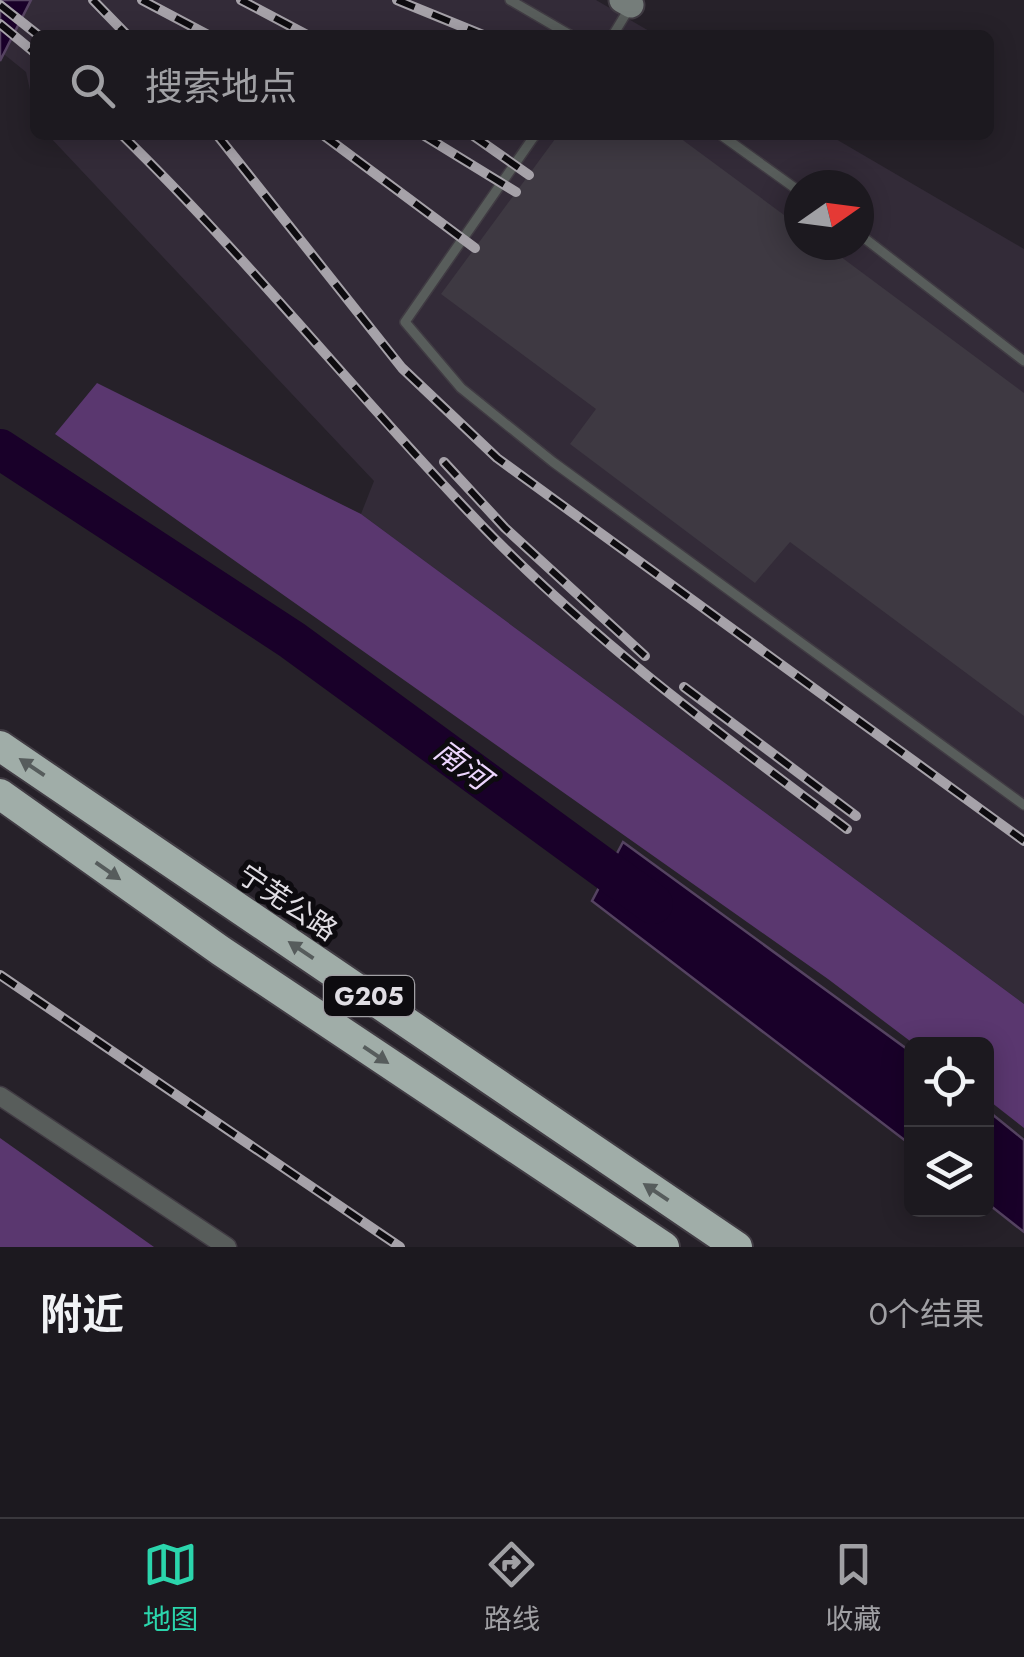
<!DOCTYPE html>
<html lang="zh">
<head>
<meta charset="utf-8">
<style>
  body { margin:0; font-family:Jost,"Noto Sans SC",sans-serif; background:#29262c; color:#f1f3f6 }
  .controls { position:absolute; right:30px; bottom:30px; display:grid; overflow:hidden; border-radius:15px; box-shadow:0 5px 25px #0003 }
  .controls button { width:90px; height:90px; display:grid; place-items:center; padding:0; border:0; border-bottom:2px solid #3a383d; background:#1c191f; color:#f1f3f6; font:50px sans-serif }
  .compass { position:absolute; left:784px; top:170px; width:90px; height:90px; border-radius:50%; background:#1c191f; box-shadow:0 5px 25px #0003; rotate:76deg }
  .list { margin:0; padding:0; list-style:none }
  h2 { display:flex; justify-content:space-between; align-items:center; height:130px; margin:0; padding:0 40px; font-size:42px }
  h2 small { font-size:32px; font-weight:400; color:#a0a0a4 }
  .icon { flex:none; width:55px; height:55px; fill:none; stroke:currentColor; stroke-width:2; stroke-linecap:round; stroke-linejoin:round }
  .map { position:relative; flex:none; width:1024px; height:1247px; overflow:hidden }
  .search { position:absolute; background:#1c191f; box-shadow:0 5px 25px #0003; left:30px; right:30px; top:30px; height:110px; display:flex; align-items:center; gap:25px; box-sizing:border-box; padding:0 35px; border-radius:15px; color:#a0a0a4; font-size:38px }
  .sheet { height:270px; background:#1c191f }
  nav { display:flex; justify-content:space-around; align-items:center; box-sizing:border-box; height:140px; border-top:2px solid #3a383d; background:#1c191f; font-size:28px; color:#a0a0a4 }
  nav a { display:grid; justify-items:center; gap:5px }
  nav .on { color:#2bd5ac }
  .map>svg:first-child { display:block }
  .built { fill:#332b38; fill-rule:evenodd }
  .green { fill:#5a376f }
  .water { fill:#190029; stroke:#554361; stroke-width:2.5 }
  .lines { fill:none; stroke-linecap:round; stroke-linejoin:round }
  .river { stroke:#190029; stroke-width:40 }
  .building { fill:#3e3942 }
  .lane-casing { stroke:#403b43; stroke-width:12 }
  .street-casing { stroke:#403b43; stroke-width:21 }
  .secondary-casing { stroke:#403b43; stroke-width:29 }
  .highway-casing { stroke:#403b43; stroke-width:34 }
  .lane { stroke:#585d5b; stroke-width:9 }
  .street { stroke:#585d5b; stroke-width:18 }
  .secondary { stroke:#757d7a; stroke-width:25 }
  .highway { stroke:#a0ada8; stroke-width:30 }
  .rail-casing { stroke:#a6a2a9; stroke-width:10 }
  .rail { stroke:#0d0b0f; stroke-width:6; stroke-dasharray:19; stroke-linecap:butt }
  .oneway { fill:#565c5c }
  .labels { text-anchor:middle; stroke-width:10; stroke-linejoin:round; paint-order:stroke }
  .shield { fill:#0d0b0f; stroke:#a19fa4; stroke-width:2.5 }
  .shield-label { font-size:25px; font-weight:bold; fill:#e1dee4 }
  .street-label { font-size:28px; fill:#e1dee4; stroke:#0d0b0f }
  .water-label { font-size:30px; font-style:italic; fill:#ecd6fd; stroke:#0d0b0f }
</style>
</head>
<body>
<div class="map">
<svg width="1024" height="1247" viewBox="0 0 1024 1247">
  <rect width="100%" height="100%" fill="#262129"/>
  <g class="built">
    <polygon points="0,0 596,0 656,35 35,35 35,113 26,72 0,51"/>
    <path d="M 48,135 L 829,135 L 1024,249 L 1024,1004 L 361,514 L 374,481 ZM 799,185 L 859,185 L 859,245 L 799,245 Z"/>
  </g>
  <g class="green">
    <polygon points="97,383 361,514 1024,1004 1024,1128 987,1099 986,1044 914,1044 828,979 55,434"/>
    <polygon points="0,1138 154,1247 0,1247"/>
  </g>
  <g class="water">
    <polygon points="0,0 31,0 0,61"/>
    <polygon points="623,842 911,1052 911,1145 592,901"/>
    <polygon points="987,1110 1024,1140 1024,1232 987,1203"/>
  </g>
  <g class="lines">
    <polyline class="river" points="0,449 292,640 653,904"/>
  </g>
  <polygon class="building" points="558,135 676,135 799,226 799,245 825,245 1024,393 1024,716 790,542 755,583 570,444 596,409 441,294"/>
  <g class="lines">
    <g class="lane-casing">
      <g id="lane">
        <polyline points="510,0 570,35"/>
        <polyline points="613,35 630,7"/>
        <polyline points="535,135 405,322 461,388 553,462 1024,805"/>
        <polyline points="721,135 799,191"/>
        <polyline points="859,234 1024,361"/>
      </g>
    </g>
    <g class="street-casing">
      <polyline id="street" points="0,1096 227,1247"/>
    </g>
    <g class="secondary-casing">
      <polyline id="secondary" points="622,0 631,5"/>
    </g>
    <g class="highway-casing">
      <g id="highway">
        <polyline points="0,746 737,1247"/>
        <polyline points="0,794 221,951 664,1247"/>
      </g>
    </g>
    <use href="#lane" class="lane"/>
    <use href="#street" class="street"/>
    <use href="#secondary" class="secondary"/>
    <use href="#highway" class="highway"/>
    <g class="rail-casing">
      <g id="rail">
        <polyline points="93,0 127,35"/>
        <polyline points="142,0 208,35"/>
        <polyline points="241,0 307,35"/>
        <polyline points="397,0 483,35"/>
        <polyline points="0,5 38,35"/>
        <polyline points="0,24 35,53"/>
        <path d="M 122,135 C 250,260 362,402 486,530 C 596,643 722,735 847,829"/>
        <polyline points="217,135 402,368 497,458 1024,841"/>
        <polyline points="323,135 475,248"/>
        <polyline points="423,135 516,192"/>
        <polyline points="472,135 529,175"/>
        <polyline points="444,462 505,528 645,656"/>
        <polyline points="684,687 856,816"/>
        <polyline points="0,975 400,1247"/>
      </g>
    </g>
    <use href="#rail" class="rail"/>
  </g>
  <defs><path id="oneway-solid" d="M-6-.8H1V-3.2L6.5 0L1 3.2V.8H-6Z" transform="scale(2.5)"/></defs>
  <g class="oneway">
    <use href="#oneway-solid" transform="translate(32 767) rotate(-146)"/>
    <use href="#oneway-solid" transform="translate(108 871) rotate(35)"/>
    <use href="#oneway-solid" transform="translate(301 950) rotate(-146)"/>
    <use href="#oneway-solid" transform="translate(376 1055) rotate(34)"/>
    <use href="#oneway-solid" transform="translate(656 1192) rotate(-146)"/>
  </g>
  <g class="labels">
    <rect class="shield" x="324" y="976" width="90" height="40" rx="8"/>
    <g class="shield-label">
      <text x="369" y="1005">G205</text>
    </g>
    <g class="street-label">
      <text transform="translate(288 902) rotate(34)" y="10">宁芜公路</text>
    </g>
    <g class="water-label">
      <text transform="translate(462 765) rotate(37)" y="10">南河</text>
    </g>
  </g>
</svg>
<div class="controls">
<button><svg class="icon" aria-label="locate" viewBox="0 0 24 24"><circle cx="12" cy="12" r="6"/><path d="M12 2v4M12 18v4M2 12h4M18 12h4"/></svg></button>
<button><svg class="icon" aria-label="layers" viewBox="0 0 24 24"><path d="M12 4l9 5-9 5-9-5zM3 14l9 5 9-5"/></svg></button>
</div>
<svg class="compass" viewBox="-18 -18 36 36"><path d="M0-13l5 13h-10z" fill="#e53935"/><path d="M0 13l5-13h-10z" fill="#a0a0a4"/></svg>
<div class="search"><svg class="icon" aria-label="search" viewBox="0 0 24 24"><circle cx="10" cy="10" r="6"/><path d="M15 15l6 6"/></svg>搜索地点</div>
</div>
<section class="sheet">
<h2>附近<small>0个结果</small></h2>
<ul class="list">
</ul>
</section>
<nav>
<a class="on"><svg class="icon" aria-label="map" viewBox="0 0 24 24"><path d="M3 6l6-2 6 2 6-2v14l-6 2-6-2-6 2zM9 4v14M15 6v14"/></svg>地图</a>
<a><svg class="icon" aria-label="directions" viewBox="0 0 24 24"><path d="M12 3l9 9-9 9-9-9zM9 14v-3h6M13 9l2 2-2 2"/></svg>路线</a>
<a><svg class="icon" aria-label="saved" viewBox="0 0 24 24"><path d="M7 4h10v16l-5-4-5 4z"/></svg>收藏</a>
</nav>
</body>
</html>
